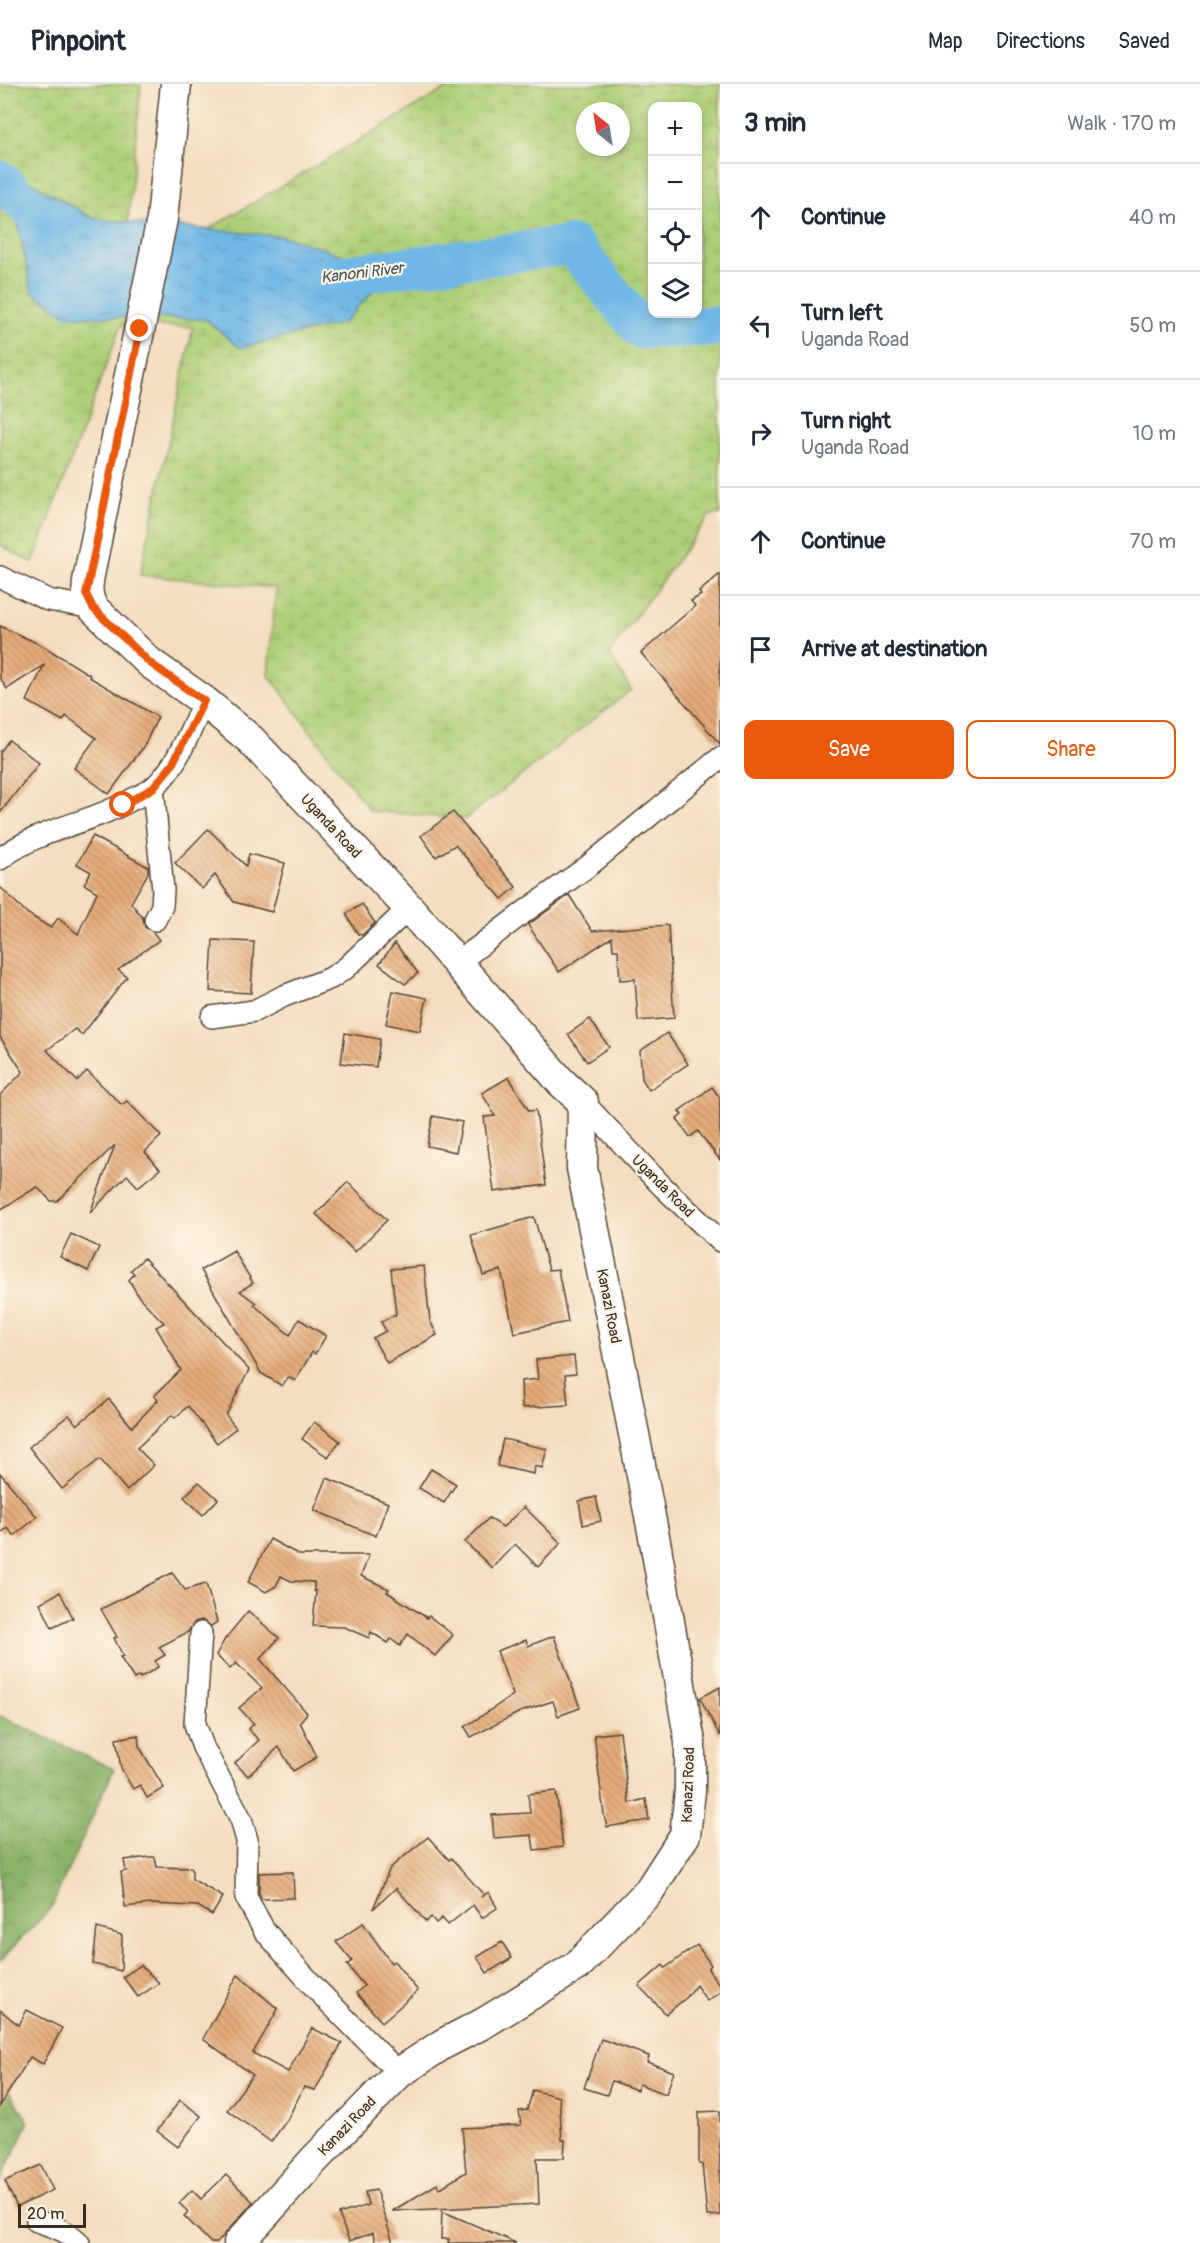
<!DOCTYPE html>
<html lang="en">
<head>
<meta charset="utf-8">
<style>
  body { margin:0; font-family:Pangolin,sans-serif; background:#f6f6f7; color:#1f2937 }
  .controls { position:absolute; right:18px; top:18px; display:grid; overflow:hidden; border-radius:12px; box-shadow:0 3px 9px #0003 }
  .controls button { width:54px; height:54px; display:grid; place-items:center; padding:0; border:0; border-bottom:2px solid #e0e1e3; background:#fff; color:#1f2937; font:30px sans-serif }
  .compass { position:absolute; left:576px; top:18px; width:54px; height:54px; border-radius:50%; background:#fff; box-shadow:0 3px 9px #0003; rotate:330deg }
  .scale { position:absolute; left:18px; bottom:15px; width:68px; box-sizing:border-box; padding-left:6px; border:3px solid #3b2a1e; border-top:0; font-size:16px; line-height:21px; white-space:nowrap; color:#3b2a1e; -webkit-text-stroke:4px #fcf5e5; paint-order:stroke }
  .stop { position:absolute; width:18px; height:18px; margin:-14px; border:4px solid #ea580c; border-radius:50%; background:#fff }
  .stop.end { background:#ea580c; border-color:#fff; box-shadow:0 2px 6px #0008 }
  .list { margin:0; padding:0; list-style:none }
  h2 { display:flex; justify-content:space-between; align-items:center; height:78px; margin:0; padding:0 24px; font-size:26px }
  h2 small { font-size:20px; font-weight:400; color:#747a83 }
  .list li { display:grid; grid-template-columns:39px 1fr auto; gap:18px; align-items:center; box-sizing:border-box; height:108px; padding:0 24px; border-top:2px solid #e0e1e3 }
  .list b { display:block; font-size:22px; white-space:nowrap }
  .list p { margin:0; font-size:20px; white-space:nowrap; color:#747a83 }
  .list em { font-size:20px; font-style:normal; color:#747a83 }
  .actions { display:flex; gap:12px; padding:18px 24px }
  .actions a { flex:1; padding:14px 0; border:2px solid #ea580c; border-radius:12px; text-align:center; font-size:21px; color:#ea580c }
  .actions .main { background:#ea580c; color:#fff }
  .icon { flex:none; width:33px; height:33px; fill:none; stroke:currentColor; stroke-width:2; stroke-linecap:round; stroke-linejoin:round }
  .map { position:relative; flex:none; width:720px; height:2159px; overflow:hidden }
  header { display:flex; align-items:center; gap:36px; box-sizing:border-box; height:84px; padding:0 30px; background:#fff; border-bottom:2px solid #e0e1e3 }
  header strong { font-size:28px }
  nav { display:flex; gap:33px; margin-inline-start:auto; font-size:21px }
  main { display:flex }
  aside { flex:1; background:#fff }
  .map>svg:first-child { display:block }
  .forest { fill:url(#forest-crowns); stroke:#626e43; stroke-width:1.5 }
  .wetland { fill:url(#wetland-marsh); stroke:#747c4a; stroke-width:1.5; fill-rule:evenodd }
  .water { fill:url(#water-ripples); stroke:#547082; stroke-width:1.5 }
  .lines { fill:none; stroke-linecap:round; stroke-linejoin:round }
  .river { stroke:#6eb7e6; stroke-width:40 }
  .building { fill:url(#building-back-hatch) }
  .street-casing { stroke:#574536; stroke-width:24 }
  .secondary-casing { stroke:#574536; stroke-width:33 }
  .street { stroke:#fff; stroke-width:21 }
  .secondary { stroke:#fff; stroke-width:30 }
  .route { stroke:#ea580c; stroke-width:8 }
  .labels { text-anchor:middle; stroke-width:4.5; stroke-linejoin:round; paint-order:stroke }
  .street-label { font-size:15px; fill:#3b2a1e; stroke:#fcf5e5 }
  .water-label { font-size:16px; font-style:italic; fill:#4a545a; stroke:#fcf5e5 }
</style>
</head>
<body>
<header>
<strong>Pinpoint</strong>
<nav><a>Map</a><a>Directions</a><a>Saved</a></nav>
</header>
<main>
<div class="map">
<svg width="720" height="2159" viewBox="0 0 720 2159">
  <defs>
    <pattern id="forest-crowns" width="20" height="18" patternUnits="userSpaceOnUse" patternTransform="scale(1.5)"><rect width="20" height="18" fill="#8ab268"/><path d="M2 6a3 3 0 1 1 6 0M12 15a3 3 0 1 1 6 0" fill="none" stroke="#729155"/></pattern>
    <pattern id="wetland-marsh" width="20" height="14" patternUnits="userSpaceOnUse" patternTransform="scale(1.5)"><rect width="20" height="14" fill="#aecf77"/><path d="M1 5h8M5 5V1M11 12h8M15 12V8" fill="none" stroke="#97b266"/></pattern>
    <pattern id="water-ripples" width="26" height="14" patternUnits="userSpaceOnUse" patternTransform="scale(1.5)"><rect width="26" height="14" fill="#6eb7e6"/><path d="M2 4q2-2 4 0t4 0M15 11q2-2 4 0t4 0" fill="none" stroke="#5c95ba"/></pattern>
    <pattern id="building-back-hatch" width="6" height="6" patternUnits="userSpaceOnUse" patternTransform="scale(1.5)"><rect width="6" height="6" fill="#e5ac7a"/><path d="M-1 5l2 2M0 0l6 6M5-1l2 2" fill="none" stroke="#bb8c63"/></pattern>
  </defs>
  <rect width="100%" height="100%" fill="#fcf5e5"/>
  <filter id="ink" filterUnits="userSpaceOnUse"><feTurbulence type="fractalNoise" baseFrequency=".0167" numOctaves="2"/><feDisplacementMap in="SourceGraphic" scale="12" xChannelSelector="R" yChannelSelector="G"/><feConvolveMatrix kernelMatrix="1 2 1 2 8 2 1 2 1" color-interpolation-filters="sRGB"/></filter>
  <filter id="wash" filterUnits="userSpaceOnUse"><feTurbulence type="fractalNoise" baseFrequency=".008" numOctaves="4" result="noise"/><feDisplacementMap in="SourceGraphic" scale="24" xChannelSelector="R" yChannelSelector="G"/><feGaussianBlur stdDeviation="1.35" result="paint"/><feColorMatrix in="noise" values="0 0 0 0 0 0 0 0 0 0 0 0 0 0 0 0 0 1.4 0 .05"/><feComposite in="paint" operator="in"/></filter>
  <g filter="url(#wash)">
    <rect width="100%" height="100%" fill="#f3ddbf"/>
    <g class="forest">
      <polygon points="0,1632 114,1685 51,1824 0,1877"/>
      <polygon points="0,1994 29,2038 0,2097"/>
    </g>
    <path class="wetland" d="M 0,0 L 141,0 L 127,150 L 180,162 L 454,0 L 720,0 L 720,430 L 710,431 L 609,569 L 631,606 L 465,735 L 370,727 L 268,590 L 276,504 L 140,491 L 193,243 L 121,241 L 33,479 L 0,461 ZM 652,22 L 698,22 L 698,230 L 652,230 ZM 585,27 L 621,27 L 621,63 L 585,63 Z"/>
    <polygon class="water" points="31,98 94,135 288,153 391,188 343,239 240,264 205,235 67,232 32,208 11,106"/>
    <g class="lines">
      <g class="river">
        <polyline points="0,96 50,143"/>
        <polyline points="329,193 572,161 641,245 720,242"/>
      </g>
    </g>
    <g id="blocks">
      <g class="building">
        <polygon points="720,490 720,660 641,569 695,522 691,517 701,511 699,508"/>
        <polygon points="0,542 43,562 90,591 89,593 158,633 144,662 109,710 74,684 96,654 66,632 63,637 27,617 44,581 7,605 0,594"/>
        <polygon points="9,656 39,679 0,729 0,668"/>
        <polygon points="453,728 516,803 502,815 455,761 436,773 421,752"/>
        <polygon points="208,745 246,782 249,770 285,779 272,828 234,818 215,791 202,805 175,779"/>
        <polygon points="93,752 148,783 148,789 131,819 143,834 145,843 153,848 159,856 118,886 127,893 82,951 75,945 47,966 77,997 87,987 122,1021 127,1017 161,1052 145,1068 160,1085 138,1103 127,1091 90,1129 115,1061 57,1117 51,1117 37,1103 0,1126 0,1011 23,988 0,953 0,803 28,830 51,844 58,834 78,850 97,808 84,800 91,788 77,780"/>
        <polygon points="569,811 592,847 668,841 674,934 638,937 635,895 620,896 618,866 613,866 612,853 559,888 528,841"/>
        <polygon points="362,820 375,839 362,851 358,850 346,830"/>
        <polygon points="213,856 254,858 251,909 210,907"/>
        <polygon points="395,859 418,889 405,900 379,880"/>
        <polygon points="393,907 427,914 420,947 386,940"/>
        <polygon points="590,935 609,963 587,978 568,950"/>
        <polygon points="345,949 380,955 376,983 341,979"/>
        <polygon points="667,949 688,980 649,1006 642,995 640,967"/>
        <polygon points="509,993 529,1027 536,1026 546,1101 494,1108 484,1033 495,1032 482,1009"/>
        <polygon points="712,1003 720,1014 720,1076 698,1047 690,1053 677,1035 682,1031 679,1027"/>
        <polygon points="433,1032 462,1038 456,1068 427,1062"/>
        <polygon points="348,1098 387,1136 355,1168 316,1130"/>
        <polygon points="534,1133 549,1186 558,1185 568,1238 514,1249 501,1186 483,1191 471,1151"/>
        <polygon points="71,1150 99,1163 88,1187 60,1173"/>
        <polygon points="234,1167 253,1199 240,1207 256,1219 254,1221 290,1251 299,1235 326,1252 315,1270 312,1268 295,1297 288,1293 282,1302 261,1289 201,1186"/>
        <polygon points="144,1174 249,1286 226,1331 236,1344 217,1359 188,1322 175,1334 172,1331 137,1364 154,1381 127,1407 100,1375 62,1405 29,1363 69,1331 77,1341 109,1315 132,1343 158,1316 154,1312 181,1286 156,1243 164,1239 139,1213 129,1196 134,1190 131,1186"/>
        <polygon points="424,1182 430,1237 437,1251 387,1279 373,1254 386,1247 381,1238 396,1230 391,1185"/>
        <polygon points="574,1272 576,1290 565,1291 568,1321 522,1324 521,1297 538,1295 536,1276"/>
        <polygon points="314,1338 340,1357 328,1373 302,1355"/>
        <polygon points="503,1355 547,1365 542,1384 535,1382 534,1390 497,1382"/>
        <polygon points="431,1385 456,1400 444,1419 419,1404"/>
        <polygon points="0,1389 37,1433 14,1452 8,1444 0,1449"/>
        <polygon points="327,1394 388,1419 376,1452 314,1426"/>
        <polygon points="199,1398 218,1415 203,1431 184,1413"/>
        <polygon points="596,1413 601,1437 583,1441 579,1417"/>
        <polygon points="524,1423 561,1459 538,1483 515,1460 492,1484 465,1458 489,1434 503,1443"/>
        <polygon points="270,1455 299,1471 369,1471 361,1492 389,1505 387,1508 427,1534 429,1532 453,1551 435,1572 408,1550 400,1562 391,1555 388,1559 371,1548 369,1554 344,1543 313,1542 316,1507 314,1507 314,1498 291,1497 281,1492 276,1502 266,1508 248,1498"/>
        <polygon points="172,1489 185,1506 206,1500 217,1538 211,1542 202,1536 195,1538 188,1548 159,1563 165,1571 155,1577 158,1583 140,1594 139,1592 134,1595 120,1573 123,1572 114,1554 117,1553 101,1525"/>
        <polygon points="60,1508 73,1534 52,1544 40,1519"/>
        <polygon points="248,1527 279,1554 260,1575 307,1629 300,1638 317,1673 293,1687 279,1663 248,1692 235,1679 259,1656 248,1645 254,1640 239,1624 262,1604 236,1579 230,1585 216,1571 225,1555"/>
        <polygon points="554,1552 580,1624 558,1632 553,1617 520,1628 471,1653 465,1643 513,1611 497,1567 526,1556 528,1562"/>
        <polygon points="720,1603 720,1652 700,1614"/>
        <polygon points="620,1648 629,1719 646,1715 649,1736 607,1743 604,1731 594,1651"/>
        <polygon points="138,1651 139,1662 164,1704 147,1714 140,1701 133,1705 121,1684 116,1655"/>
        <polygon points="556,1707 563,1763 534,1766 532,1751 494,1754 492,1731 530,1729 528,1710"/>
        <polygon points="428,1753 449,1776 451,1774 484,1811 481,1813 489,1808 497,1824 482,1834 473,1821 448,1841 442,1834 436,1839 431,1833 426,1838 396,1804 373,1825 390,1784"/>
        <polygon points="151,1773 155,1773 157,1783 192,1784 192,1795 223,1813 212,1831 198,1822 151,1820 125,1823 121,1788 126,1787 124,1776"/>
        <polygon points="293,1788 294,1814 262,1815 259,1810 259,1789"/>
        <polygon points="363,1839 391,1879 394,1877 418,1907 382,1938 356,1909 364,1902 347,1881 352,1877 336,1858"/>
        <polygon points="97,1844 122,1851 121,1887 93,1880"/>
        <polygon points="502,1858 512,1874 487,1889 477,1873"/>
        <polygon points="697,1861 711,1881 708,1885 720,1902 720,1908 707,1917 696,1901 687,1913 666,1930 639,1902 663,1881 665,1884"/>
        <polygon points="141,1881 159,1899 138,1913 123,1893"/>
        <polygon points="238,1891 278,1925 253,1969 288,1988 312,1944 342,1959 315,2006 304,2003 287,2036 271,2058 227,2026 253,1991 203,1955"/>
        <polygon points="0,1926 19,1941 27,1926 62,1944 43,1980 30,1973 0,2022"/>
        <polygon points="601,1955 649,1972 647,1978 674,1988 666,2010 639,2000 637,2006 612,1997 607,2011 584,2004"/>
        <polygon points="533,2006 559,2013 562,2056 565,2056 564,2074 537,2074 539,2120 392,2127 437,2100 439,2105 466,2088 462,2044 521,2041 519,2027 527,2026"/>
        <polygon points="180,2016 201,2032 178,2063 157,2047"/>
        <polygon points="720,2027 720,2131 707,2132 702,2080 699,2080 699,2028"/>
        <polygon points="41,2081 53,2106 17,2123 5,2097"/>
        <polygon points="226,2091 253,2118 217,2159 211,2159 184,2132 188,2128 179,2119 192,2106 201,2115"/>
        <polygon points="376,2106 393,2159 375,2159 373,2149 349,2157 339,2130 368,2121 365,2108"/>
        <polygon points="442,2127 516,2159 448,2159 449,2155 441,2155"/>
      </g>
    </g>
  </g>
  <g filter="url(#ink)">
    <use href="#blocks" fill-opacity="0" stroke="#574536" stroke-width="1.5"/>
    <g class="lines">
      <g class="street-casing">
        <g id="street">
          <polyline points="0,493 48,516 93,524"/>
          <polyline points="153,704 163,806 162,822 155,836"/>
          <path d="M 0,775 C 39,744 90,740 133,715 C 139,712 148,708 153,704 C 178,683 190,645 204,617"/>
          <polyline points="457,879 527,826 587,783 720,674"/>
          <polyline points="212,933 254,927 284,912 331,894 346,884 409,824"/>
          <polyline points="583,1018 662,1102 720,1157"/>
          <polyline points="201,1549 195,1640 203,1663 241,1735 247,1756 246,1813 264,1846 282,1867 318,1907 399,1989"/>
          <path d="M 37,2137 C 51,2142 69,2147 79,2159"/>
        </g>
      </g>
      <g class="secondary-casing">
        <path id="secondary" d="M 176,0 L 162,135 L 92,476 C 89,494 83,508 93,524 L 150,579 L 204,617 L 251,656 L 409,824 L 561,998 L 583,1018 L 582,1084 L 656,1463 L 690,1658 L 690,1707 L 685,1751 L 649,1807 L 577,1882 L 484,1939 L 443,1960 L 399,1989 L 314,2076 L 239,2159"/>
      </g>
      <use href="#street" class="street"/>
      <use href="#secondary" class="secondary"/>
    </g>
  </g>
  <g class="lines" filter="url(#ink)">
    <polyline class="route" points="123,721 153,704 172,681 204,617 150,579 93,524 86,510 140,245"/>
  </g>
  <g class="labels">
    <g class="street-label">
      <text transform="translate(331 742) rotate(47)" y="5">Uganda Road</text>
      <text transform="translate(663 1102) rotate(45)" y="5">Uganda Road</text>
      <text transform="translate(609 1222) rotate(79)" y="5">Kanazi Road</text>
      <text transform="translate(688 1701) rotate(-88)" y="5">Kanazi Road</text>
      <text transform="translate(347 2042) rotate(-46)" y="5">Kanazi Road</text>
    </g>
    <g class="water-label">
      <text transform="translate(362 188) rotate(-7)" y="6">Kanoni River</text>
    </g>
  </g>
</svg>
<div class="controls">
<button>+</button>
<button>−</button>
<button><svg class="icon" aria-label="locate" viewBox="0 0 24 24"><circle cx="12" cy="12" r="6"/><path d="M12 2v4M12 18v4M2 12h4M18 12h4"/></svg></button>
<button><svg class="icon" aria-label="layers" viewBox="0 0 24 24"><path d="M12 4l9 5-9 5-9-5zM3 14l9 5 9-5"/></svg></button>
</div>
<svg class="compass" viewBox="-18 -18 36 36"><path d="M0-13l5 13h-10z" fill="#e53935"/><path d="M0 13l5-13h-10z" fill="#747a83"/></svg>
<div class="scale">20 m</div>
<div class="stop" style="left:123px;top:721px"></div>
<div class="stop end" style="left:140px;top:245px"></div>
</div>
<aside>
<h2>3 min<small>Walk · 170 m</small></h2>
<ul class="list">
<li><svg class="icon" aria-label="ahead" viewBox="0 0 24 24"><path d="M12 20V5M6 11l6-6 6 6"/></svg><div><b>Continue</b></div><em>40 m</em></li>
<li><svg class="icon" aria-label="left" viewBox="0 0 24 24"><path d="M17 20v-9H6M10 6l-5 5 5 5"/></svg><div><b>Turn left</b><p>Uganda Road</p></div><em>50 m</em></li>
<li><svg class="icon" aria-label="right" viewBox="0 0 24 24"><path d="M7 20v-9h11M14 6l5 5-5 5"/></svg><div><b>Turn right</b><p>Uganda Road</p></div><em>10 m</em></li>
<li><svg class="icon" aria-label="ahead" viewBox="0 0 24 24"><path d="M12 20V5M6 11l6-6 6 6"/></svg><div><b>Continue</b></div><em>70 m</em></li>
<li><svg class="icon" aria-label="arrive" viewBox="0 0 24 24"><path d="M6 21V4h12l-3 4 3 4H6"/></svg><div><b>Arrive at destination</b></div></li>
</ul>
<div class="actions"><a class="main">Save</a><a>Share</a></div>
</aside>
</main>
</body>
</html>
